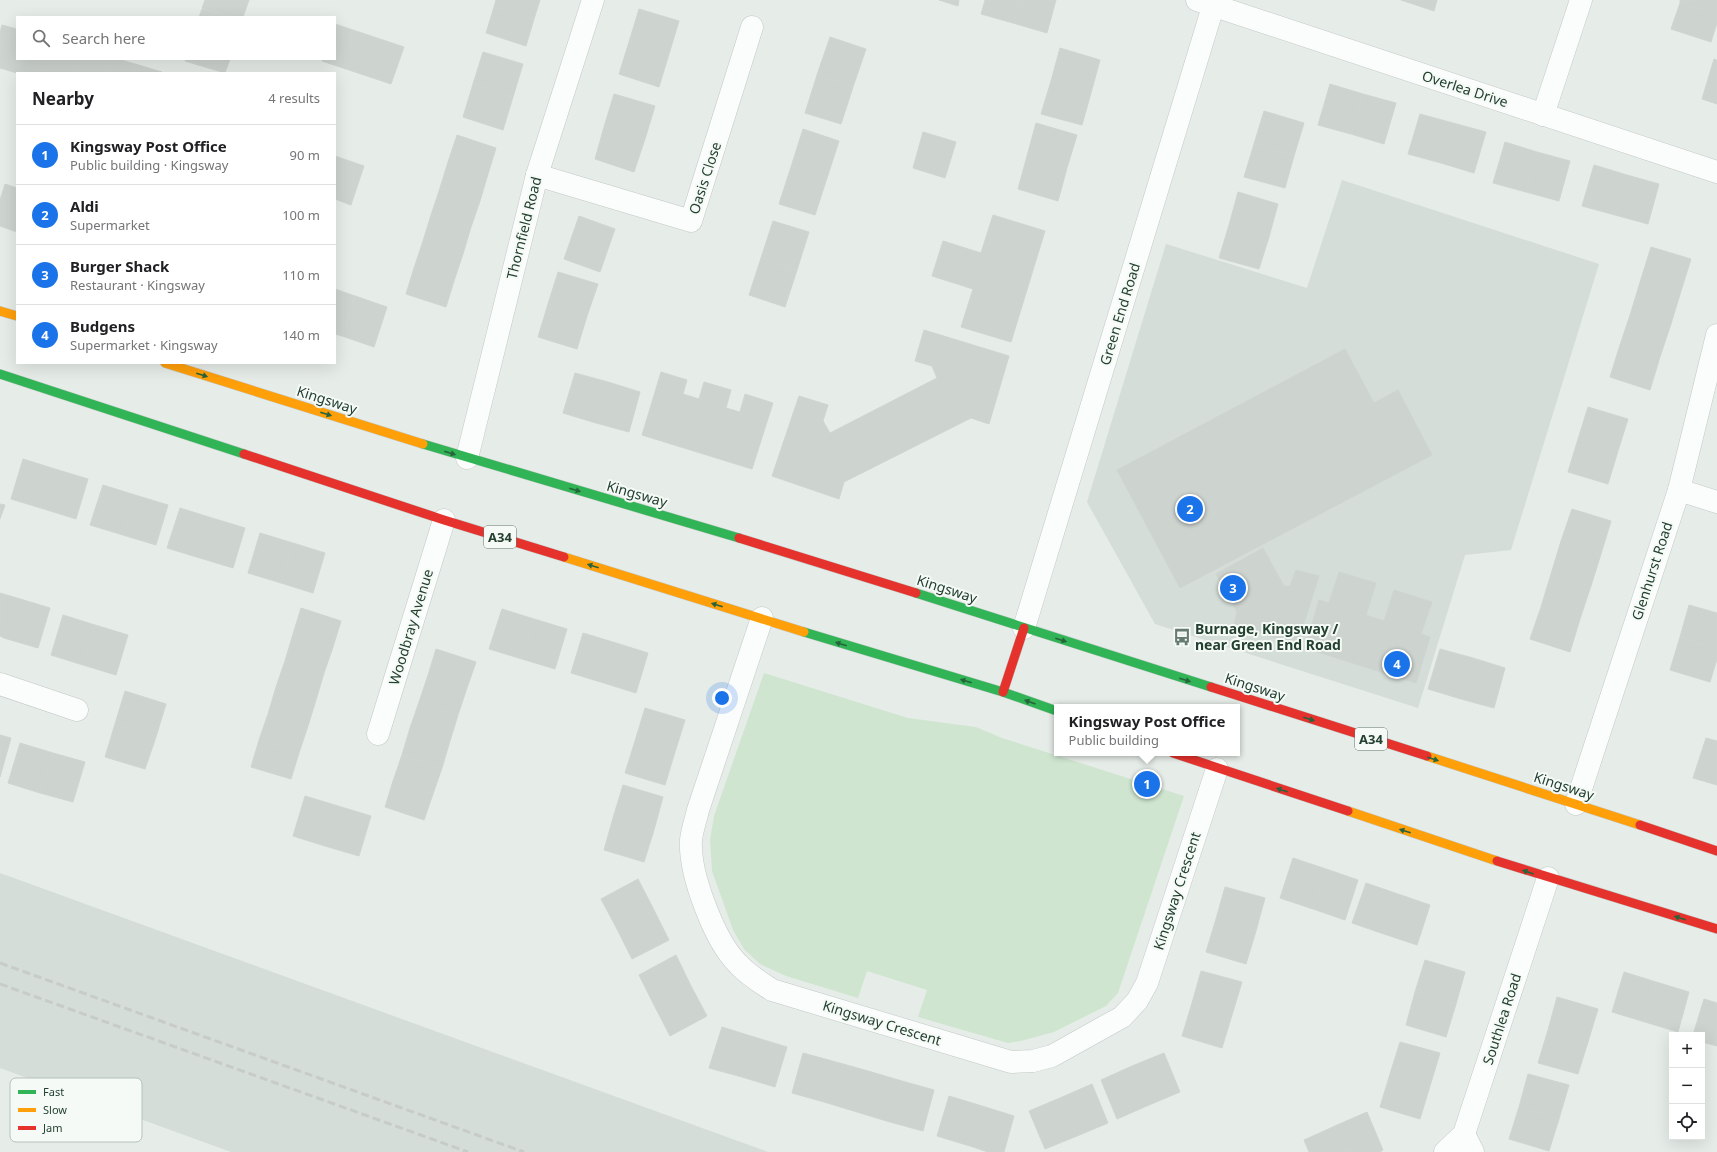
<!DOCTYPE html>
<html lang="en">
<head>
<meta charset="utf-8">
<style>
  body { margin:0; font-family:"Noto Sans",sans-serif; background:#f2f2f2; color:#202124 }
  .controls { position:absolute; right:12px; bottom:12px; display:grid; overflow:hidden; border-radius:0px; box-shadow:0 4px 16px #0002 }
  .controls button { width:36px; height:36px; display:grid; place-items:center; padding:0; border:0; border-bottom:1px solid #e0e0e0; background:#fff; color:#202124; font:20px sans-serif }
  .you { position:absolute; left:722px; top:698px; width:14px; height:14px; margin:-10px; border:3px solid #fff; border-radius:50%; background:#1a73e8; box-shadow:0 0 0 6px #1a73e833 }
  .badge { display:grid; place-items:center; width:26px; height:26px; border-radius:50%; background:#1a73e8; color:#fff; font-size:13px; font-weight:700 }
  .pin { position:absolute; translate:-50% -50%; border:2px solid #fff; box-shadow:0 1px 4px #0006 }
  .popup { position:absolute; left:1054px; top:704px; width:186px; height:52px; box-sizing:border-box; display:grid; place-content:center; border-radius:0px; background:#fff; filter:drop-shadow(0 1px 3px #0005); font-size:13px; white-space:nowrap; color:#757577 }
  .popup b { font-size:15px; color:#202124 }
  .popup::after { content:''; position:absolute; left:50%; top:100%; margin-left:-8px; border:8px solid transparent; border-top-color:#fff }
  .list { margin:0; padding:0; list-style:none }
  h2 { display:flex; justify-content:space-between; align-items:center; height:52px; margin:0; padding:0 16px; font-size:17px }
  h2 small { font-size:13px; font-weight:400; color:#757577 }
  .list li { display:grid; grid-template-columns:26px 1fr auto; gap:12px; align-items:center; box-sizing:border-box; height:60px; padding:0 16px; border-top:1px solid #e0e0e0 }
  .list b { display:block; font-size:15px; white-space:nowrap }
  .list p { margin:0; font-size:13px; white-space:nowrap; color:#757577 }
  .list em { font-size:13px; font-style:normal; color:#757577 }
  .icon { flex:none; width:22px; height:22px; fill:none; stroke:currentColor; stroke-width:2; stroke-linecap:round; stroke-linejoin:round }
  .map { position:relative; flex:none; width:1717px; height:1152px; overflow:hidden }
  .search { position:absolute; background:#fff; box-shadow:0 4px 16px #0002; left:16px; top:16px; width:320px; height:44px; display:flex; align-items:center; gap:10px; box-sizing:border-box; padding:0 14px; border-radius:0px; color:#757577; font-size:15px }
  .panel { position:absolute; background:#fff; box-shadow:0 4px 16px #0002; left:16px; top:72px; width:320px; height:292px; border-radius:0px }
  .map>svg:first-child { display:block }
  .built { fill:#d4ddd7 }
  .green { fill:#cfe5d0 }
  .building { fill:#cdd3cf; stroke:#cfd5d1 }
  .lines { fill:none; stroke-linecap:round; stroke-linejoin:round }
  .street-casing { stroke:#c3c9c5; stroke-width:23 }
  .fast-casing { stroke:#c2cac6; stroke-width:10 }
  .slow-casing { stroke:#c2cac6; stroke-width:10 }
  .jam-casing { stroke:#c2cac6; stroke-width:10 }
  .street { stroke:#fbfcfc; stroke-width:22 }
  .fast { stroke:#30b455; stroke-width:9 }
  .slow { stroke:#ff9f0a; stroke-width:9 }
  .jam { stroke:#e5322d; stroke-width:9 }
  .rail { stroke:#c8ccc9; stroke-width:3; stroke-dasharray:8 4; stroke-linecap:butt }
  .oneway { fill:#27633b }
  .labels { text-anchor:middle; stroke-width:4; stroke-linejoin:round; paint-order:stroke }
  .shield { fill:#f5faf6; stroke:#62786b; stroke-width:1 }
  .shield-label { font-size:13px; font-weight:bold; fill:#234030 }
  .street-label { font-size:14px; fill:#234030; stroke:#f5faf6 }
  .poi-label { font-size:14px; font-weight:bold; fill:#234030; stroke:#f5faf6; text-anchor:start }
  .key { fill:#f5faf6; stroke:#b6c2bb; stroke-width:1 }
  .key-label { font-size:11px; fill:#234030 }
</style>
</head>
<body>
<div class="map">
<svg width="1717" height="1152" viewBox="0 0 1717 1152">
  <rect width="100%" height="100%" fill="#e6ece8"/>
  <g class="built">
    <polygon points="1342,180 1599,264 1511,550 1465,555 1418,708 1155,624 1087,502 1166,244 1307,288"/>
    <polygon points="0,873 768,1152 231,1152 0,1068"/>
  </g>
  <polygon class="green" points="764,673 908,718 976,727 1002,738 1184,796 1118,993 1106,1006 1054,1032 1021,1041 1008,1043 918,1017 927,990 867,971 858,998 786,976 760,964 744,949 733,930 712,871 710,840 714,816"/>
  <g class="building">
    <polygon points="205,0 249,0 243,17 230,17 202,8"/>
    <polygon points="496,0 540,0 534,19 494,7"/>
    <polygon points="939,0 959,0 958,6"/>
    <polygon points="985,0 1020,0 1013,23 981,14"/>
    <polygon points="1020,0 1056,0 1047,33 1013,23"/>
    <polygon points="1401,0 1437,0 1434,11"/>
    <polygon points="1680,0 1717,0 1717,14 1680,3"/>
    <polygon points="1680,3 1717,14 1717,23 1711,42 1671,29"/>
    <polygon points="494,7 534,19 526,46 486,33"/>
    <polygon points="202,9 230,17 199,17"/>
    <polygon points="639,9 679,21 669,54 629,42"/>
    <polygon points="335,24 404,47 391,84 322,61 323,59 335,59"/>
    <polygon points="2,25 17,29 17,59 21,59 17,73 0,68 0,32"/>
    <polygon points="830,37 866,49 853,87 817,75"/>
    <polygon points="629,42 669,54 659,87 619,74"/>
    <polygon points="1060,48 1100,60 1091,93 1051,81"/>
    <polygon points="483,52 523,64 513,97 473,84"/>
    <polygon points="21,59 50,59 46,73 17,73"/>
    <polygon points="50,59 79,59 75,73 46,73"/>
    <polygon points="79,59 108,59 104,73 75,73"/>
    <polygon points="108,59 118,59 135,64 133,73 104,73"/>
    <polygon points="186,59 230,59 225,73 185,61"/>
    <polygon points="1714,59 1717,60 1717,104 1702,99"/>
    <polygon points="135,64 162,72 162,73 133,73"/>
    <polygon points="817,75 853,87 841,124 805,113"/>
    <polygon points="1051,81 1091,93 1082,125 1041,114"/>
    <polygon points="473,84 513,97 503,130 463,117"/>
    <polygon points="1330,84 1363,94 1351,134 1318,125"/>
    <polygon points="614,94 655,106 645,139 604,127"/>
    <polygon points="1363,94 1396,103 1384,144 1351,134"/>
    <polygon points="1264,111 1304,123 1294,156 1254,144"/>
    <polygon points="1420,114 1453,123 1441,163 1408,154"/>
    <polygon points="1036,123 1077,135 1067,168 1027,156"/>
    <polygon points="1453,123 1486,132 1474,173 1441,163"/>
    <polygon points="604,127 645,139 634,172 595,159"/>
    <polygon points="803,129 839,141 827,178 791,167"/>
    <polygon points="923,132 956,142 945,178 913,168"/>
    <polygon points="457,135 496,148 488,174 448,162"/>
    <polygon points="1505,142 1537,152 1526,192 1493,183"/>
    <polygon points="1254,144 1294,156 1285,188 1244,177"/>
    <polygon points="1537,152 1570,161 1559,201 1526,192"/>
    <polygon points="335,156 364,166 351,205 335,199"/>
    <polygon points="1027,156 1067,168 1058,201 1018,189"/>
    <polygon points="448,162 488,174 480,201 440,188"/>
    <polygon points="1594,165 1627,175 1615,215 1582,206"/>
    <polygon points="791,167 827,178 815,215 779,204"/>
    <polygon points="1627,175 1659,184 1648,224 1615,215"/>
    <polygon points="5,184 17,188 17,232 0,226 0,200"/>
    <polygon points="440,188 480,201 471,227 431,215"/>
    <polygon points="1238,192 1278,204 1269,237 1229,225"/>
    <polygon points="431,215 471,227 463,254 423,241"/>
    <polygon points="993,215 1045,231 1011,342 961,327 973,289 932,276 943,241 981,253"/>
    <polygon points="579,216 615,229 600,272 564,259"/>
    <polygon points="773,221 809,232 797,270 761,258"/>
    <polygon points="1229,225 1269,237 1259,269 1219,258"/>
    <polygon points="423,241 463,254 454,281 414,268"/>
    <polygon points="1651,247 1691,259 1681,291 1641,279"/>
    <polygon points="761,258 797,270 785,307 749,295"/>
    <polygon points="414,268 454,281 446,307 406,294"/>
    <polygon points="558,272 598,284 587,316 548,304"/>
    <polygon points="1641,279 1681,291 1671,324 1631,312"/>
    <polygon points="335,289 355,296 342,336 335,334"/>
    <polygon points="355,296 387,307 374,347 342,336"/>
    <polygon points="548,304 587,316 577,349 538,337"/>
    <polygon points="1631,312 1671,324 1660,357 1620,345"/>
    <polygon points="924,330 1009,356 989,424 971,418 844,482 839,499 772,476 799,396 828,405 823,421 830,433 937,378 932,366 915,361"/>
    <polygon points="1620,345 1660,357 1650,390 1610,377"/>
    <polygon points="1345,349 1374,403 1398,390 1432,455 1180,588 1117,470"/>
    <polygon points="661,372 687,380 683,394 699,399 704,382 731,390 726,408 740,412 745,394 773,403 752,469 642,435"/>
    <polygon points="575,373 608,382 596,423 563,413"/>
    <polygon points="608,382 640,392 629,432 596,423"/>
    <polygon points="1588,407 1628,419 1618,451 1578,439"/>
    <polygon points="1578,439 1618,451 1608,484 1568,472"/>
    <polygon points="23,459 55,469 44,509 11,499"/>
    <polygon points="55,469 88,479 76,519 44,509"/>
    <polygon points="103,485 135,495 123,535 90,525"/>
    <polygon points="135,495 168,505 156,545 123,535"/>
    <polygon points="0,504 5,505 0,519"/>
    <polygon points="180,508 212,518 200,558 167,548"/>
    <polygon points="1572,509 1611,521 1601,554 1561,541"/>
    <polygon points="212,518 245,528 233,568 200,558"/>
    <polygon points="260,533 293,543 281,583 248,573"/>
    <polygon points="1561,541 1601,554 1591,586 1551,574"/>
    <polygon points="293,543 325,553 313,593 281,583"/>
    <polygon points="1263,548 1284,586 1237,612 1216,574"/>
    <polygon points="1296,570 1319,576 1297,645 1234,625 1237,612 1284,586 1290,586"/>
    <polygon points="1339,572 1376,583 1366,615 1384,621 1394,590 1432,602 1421,634 1430,637 1416,683 1305,648 1319,600 1329,603"/>
    <polygon points="1551,574 1591,586 1580,619 1541,607"/>
    <polygon points="0,593 17,598 4,638 0,636"/>
    <polygon points="17,598 50,608 38,648 4,638"/>
    <polygon points="1689,605 1717,613 1717,649 1680,637"/>
    <polygon points="1541,607 1580,619 1570,652 1530,639"/>
    <polygon points="301,608 341,621 333,647 293,634"/>
    <polygon points="502,609 534,619 522,659 489,649"/>
    <polygon points="63,615 95,625 83,665 51,655"/>
    <polygon points="534,619 567,629 555,669 522,659"/>
    <polygon points="95,625 128,635 116,675 83,665"/>
    <polygon points="583,633 616,643 604,683 571,673"/>
    <polygon points="293,634 333,647 324,673 285,661"/>
    <polygon points="1680,637 1717,649 1717,659 1710,682 1670,670"/>
    <polygon points="616,643 648,653 636,693 604,683"/>
    <polygon points="436,649 476,662 467,688 428,675"/>
    <polygon points="1440,649 1473,658 1461,699 1428,689"/>
    <polygon points="1473,658 1505,668 1494,708 1461,699"/>
    <polygon points="285,661 324,673 316,700 276,687"/>
    <polygon points="428,675 467,688 458,715 419,702"/>
    <polygon points="276,687 316,700 308,726 268,714"/>
    <polygon points="125,691 166,704 156,737 115,724"/>
    <polygon points="419,702 458,715 450,741 410,728"/>
    <polygon points="645,708 685,720 675,752 635,741"/>
    <polygon points="268,714 308,726 299,753 259,740"/>
    <polygon points="115,724 156,737 145,769 105,757"/>
    <polygon points="410,728 450,741 442,768 402,755"/>
    <polygon points="0,735 11,738 0,777"/>
    <polygon points="1706,738 1717,741 1717,785 1693,778"/>
    <polygon points="259,740 299,753 291,779 251,767"/>
    <polygon points="635,741 675,752 665,785 625,773"/>
    <polygon points="20,743 53,753 40,793 8,783"/>
    <polygon points="53,753 85,762 73,802 40,793"/>
    <polygon points="402,755 442,768 433,794 393,781"/>
    <polygon points="393,781 433,794 424,820 385,807"/>
    <polygon points="623,785 663,797 654,830 613,818"/>
    <polygon points="305,796 338,806 325,846 293,836"/>
    <polygon points="338,806 371,816 359,856 325,846"/>
    <polygon points="613,818 654,830 644,862 604,850"/>
    <polygon points="1293,858 1326,869 1313,909 1280,898"/>
    <polygon points="1326,869 1358,880 1345,920 1313,909"/>
    <polygon points="638,879 654,910 617,929 601,899"/>
    <polygon points="1366,883 1398,894 1384,934 1352,923"/>
    <polygon points="1225,887 1265,898 1256,931 1216,919"/>
    <polygon points="1398,894 1430,905 1417,945 1384,934"/>
    <polygon points="654,910 669,940 632,959 617,929"/>
    <polygon points="1216,919 1256,931 1246,964 1206,952"/>
    <polygon points="676,955 691,986 654,1005 639,975"/>
    <polygon points="1425,960 1465,972 1456,1004 1415,992"/>
    <polygon points="1201,971 1242,982 1232,1015 1192,1003"/>
    <polygon points="1624,972 1656,982 1645,1022 1612,1012"/>
    <polygon points="1656,982 1689,992 1678,1032 1645,1022"/>
    <polygon points="691,986 707,1016 670,1036 654,1005"/>
    <polygon points="1415,992 1456,1004 1446,1037 1406,1025"/>
    <polygon points="1557,997 1598,1009 1588,1042 1548,1030"/>
    <polygon points="1704,999 1717,1003 1717,1046 1702,1042 1702,1035 1693,1035"/>
    <polygon points="1192,1003 1232,1015 1222,1048 1182,1036"/>
    <polygon points="722,1027 754,1037 742,1077 709,1068"/>
    <polygon points="1548,1030 1588,1042 1578,1074 1538,1063"/>
    <polygon points="754,1037 787,1047 775,1087 742,1077"/>
    <polygon points="1400,1042 1440,1053 1430,1086 1390,1074"/>
    <polygon points="803,1053 836,1062 824,1102 792,1093"/>
    <polygon points="1164,1053 1180,1092 1149,1105 1132,1066"/>
    <polygon points="836,1062 868,1071 857,1112 824,1102"/>
    <polygon points="1132,1066 1149,1105 1117,1119 1101,1080"/>
    <polygon points="868,1071 902,1081 890,1122 857,1112"/>
    <polygon points="1390,1074 1430,1086 1420,1119 1380,1107"/>
    <polygon points="1528,1074 1569,1085 1559,1119 1519,1107"/>
    <polygon points="902,1081 934,1090 923,1131 890,1122"/>
    <polygon points="1092,1084 1108,1123 1077,1136 1060,1098"/>
    <polygon points="949,1096 982,1106 970,1146 937,1136"/>
    <polygon points="1060,1098 1077,1136 1045,1149 1029,1111"/>
    <polygon points="982,1106 1014,1116 1004,1152 988,1152 970,1146"/>
    <polygon points="1519,1107 1559,1119 1549,1151 1509,1139"/>
    <polygon points="1367,1112 1383,1150 1380,1152 1347,1152 1335,1126"/>
    <polygon points="1335,1126 1347,1152 1309,1152 1304,1140"/>
  </g>
  <g class="lines">
    <g class="street-casing">
      <g id="street">
        <polyline points="1197,0 1717,172"/>
        <polyline points="1543,115 1581,0"/>
        <polyline points="537,175 691,221 752,27"/>
        <polyline points="467,458 537,175 593,0"/>
        <polyline points="1679,490 1717,502"/>
        <path d="M 762,618 L 698,810 C 696,819 692,830 691,840 C 689,873 714,940 738,964 C 748,975 760,982 772,990 L 1011,1062 L 1033,1061 L 1052,1056 L 1122,1017 L 1137,1001 L 1147,983 L 1217,769"/>
        <polyline points="1024,628 1215,0"/>
        <polyline points="0,684 77,710"/>
        <polyline points="378,734 444,520"/>
        <polyline points="1576,804 1679,490 1717,335"/>
        <polyline points="1464,1134 1473,1152"/>
        <polyline points="1445,1152 1464,1134 1548,878"/>
      </g>
    </g>
    <g class="fast-casing">
      <g id="fast">
        <polyline points="0,374 244,454"/>
        <polyline points="423,444 739,538"/>
        <polyline points="916,593 1211,687"/>
        <polyline points="804,632 1003,692 1057,711"/>
      </g>
    </g>
    <g class="slow-casing">
      <g id="slow">
        <polyline points="0,311 17,316"/>
        <polyline points="165,363 423,444"/>
        <polyline points="564,557 804,632"/>
        <polyline points="1427,756 1640,825"/>
        <polyline points="1348,811 1497,861"/>
      </g>
    </g>
    <g class="jam-casing">
      <g id="jam">
        <polyline points="244,454 444,520 564,557"/>
        <polyline points="739,538 916,593"/>
        <polyline points="1211,687 1427,756"/>
        <polyline points="1003,692 1024,628"/>
        <polyline points="1173,753 1348,811"/>
        <polyline points="1640,825 1717,851"/>
        <polyline points="1497,861 1717,929"/>
      </g>
    </g>
    <use href="#street" class="street"/>
    <use href="#fast" class="fast"/>
    <use href="#slow" class="slow"/>
    <use href="#jam" class="jam"/>
    <g class="rail">
      <polyline points="0,963 524,1152"/>
      <polyline points="0,984 468,1152"/>
    </g>
  </g>
  <defs><path id="oneway-solid" d="M-6-.8H1V-3.2L6.5 0L1 3.2V.8H-6Z"/></defs>
  <g class="oneway">
    <use href="#oneway-solid" transform="translate(202 375) rotate(18)"/>
    <use href="#oneway-solid" transform="translate(326 414) rotate(18)"/>
    <use href="#oneway-solid" transform="translate(450 453) rotate(17)"/>
    <use href="#oneway-solid" transform="translate(575 490) rotate(16)"/>
    <use href="#oneway-solid" transform="translate(593 566) rotate(-163)"/>
    <use href="#oneway-solid" transform="translate(717 605) rotate(-163)"/>
    <use href="#oneway-solid" transform="translate(1061 640) rotate(18)"/>
    <use href="#oneway-solid" transform="translate(841 644) rotate(-162)"/>
    <use href="#oneway-solid" transform="translate(1185 680) rotate(18)"/>
    <use href="#oneway-solid" transform="translate(966 681) rotate(-164)"/>
    <use href="#oneway-solid" transform="translate(1030 702) rotate(-160)"/>
    <use href="#oneway-solid" transform="translate(1309 719) rotate(18)"/>
    <use href="#oneway-solid" transform="translate(1433 759) rotate(18)"/>
    <use href="#oneway-solid" transform="translate(1282 790) rotate(-162)"/>
    <use href="#oneway-solid" transform="translate(1405 831) rotate(-162)"/>
    <use href="#oneway-solid" transform="translate(1528 872) rotate(-161)"/>
    <use href="#oneway-solid" transform="translate(1680 918) rotate(-163)"/>
  </g>
  <defs>
    <g id="bus-bare" transform="scale(1.38)"><path d="M-5-6H5V4H4V6H2V4H-2V6H-4V4H-5ZM-3.5-4V0h7V-4ZM-3.5 1.2v1.5H-2V1.2ZM2 1.2v1.5H3.5V1.2Z" fill="#677c70" stroke="#f5faf6" stroke-width="2.5" paint-order="stroke"/></g>
  </defs>
  <g fill-rule="evenodd">
    <use href="#bus-bare" x="1182" y="637"/>
  </g>
  <g class="labels">
    <g class="shield">
      <rect x="484" y="526" width="32" height="22" rx="3"/>
      <rect x="1355" y="728" width="32" height="22" rx="3"/>
    </g>
    <g class="shield-label">
      <text x="500" y="542">A34</text>
      <text x="1371" y="744">A34</text>
    </g>
    <g class="street-label">
      <text transform="translate(1465 89) rotate(18)" y="5">Overlea Drive</text>
      <text transform="translate(705 178) rotate(-72)" y="5">Oasis Close</text>
      <text transform="translate(524 228) rotate(-76)" y="5">Thornfield Road</text>
      <text transform="translate(1120 314) rotate(-73)" y="5">Green End Road</text>
      <text transform="translate(327 400) rotate(18)" y="5">Kingsway</text>
      <text transform="translate(637 494) rotate(16)" y="5">Kingsway</text>
      <text transform="translate(1652 571) rotate(-72)" y="5">Glenhurst Road</text>
      <text transform="translate(947 589) rotate(18)" y="5">Kingsway</text>
      <text transform="translate(411 627) rotate(-73)" y="5">Woodbray Avenue</text>
      <text transform="translate(1255 687) rotate(18)" y="5">Kingsway</text>
      <text transform="translate(1564 786) rotate(18)" y="5">Kingsway</text>
      <text transform="translate(1177 891) rotate(-72)" y="5">Kingsway Crescent</text>
      <text transform="translate(1502 1019) rotate(-72)" y="5">Southlea Road</text>
      <text transform="translate(882 1023) rotate(17)" y="5">Kingsway Crescent</text>
    </g>
    <g class="poi-label">
      <text x="1195" y="634">Burnage, Kingsway /<tspan x="1195" dy="16">near Green End Road</tspan></text>
    </g>
  </g>
  <rect x="10" y="1078" width="132" height="64" rx="6" class="key"/>
  <rect x="18" y="1090" width="18" height="4" fill="#30b455"/>
  <rect x="18" y="1108" width="18" height="4" fill="#ff9f0a"/>
  <rect x="18" y="1126" width="18" height="4" fill="#e5322d"/>
  <g class="key-label">
    <text x="43" y="1096">Fast</text>
    <text x="43" y="1114">Slow</text>
    <text x="43" y="1132">Jam</text>
  </g>
</svg>
<div class="controls">
<button>+</button>
<button>−</button>
<button><svg class="icon" aria-label="locate" viewBox="0 0 24 24"><circle cx="12" cy="12" r="6"/><path d="M12 2v4M12 18v4M2 12h4M18 12h4"/></svg></button>
</div>
<div class="you"></div>
<div class="pin badge" style="left:1147px;top:784px">1</div>
<div class="popup"><b>Kingsway Post Office</b>Public building</div>
<div class="pin badge" style="left:1190px;top:509px">2</div>
<div class="pin badge" style="left:1233px;top:588px">3</div>
<div class="pin badge" style="left:1397px;top:664px">4</div>
<div class="search"><svg class="icon" aria-label="search" viewBox="0 0 24 24"><circle cx="10" cy="10" r="6"/><path d="M15 15l6 6"/></svg>Search here</div>
<section class="panel">
<h2>Nearby<small>4 results</small></h2>
<ul class="list">
<li><span class="badge">1</span><div><b>Kingsway Post Office</b><p>Public building · Kingsway</p></div><em>90 m</em></li>
<li><span class="badge">2</span><div><b>Aldi</b><p>Supermarket</p></div><em>100 m</em></li>
<li><span class="badge">3</span><div><b>Burger Shack</b><p>Restaurant · Kingsway</p></div><em>110 m</em></li>
<li><span class="badge">4</span><div><b>Budgens</b><p>Supermarket · Kingsway</p></div><em>140 m</em></li>
</ul>
</section>
</div>
</body>
</html>
